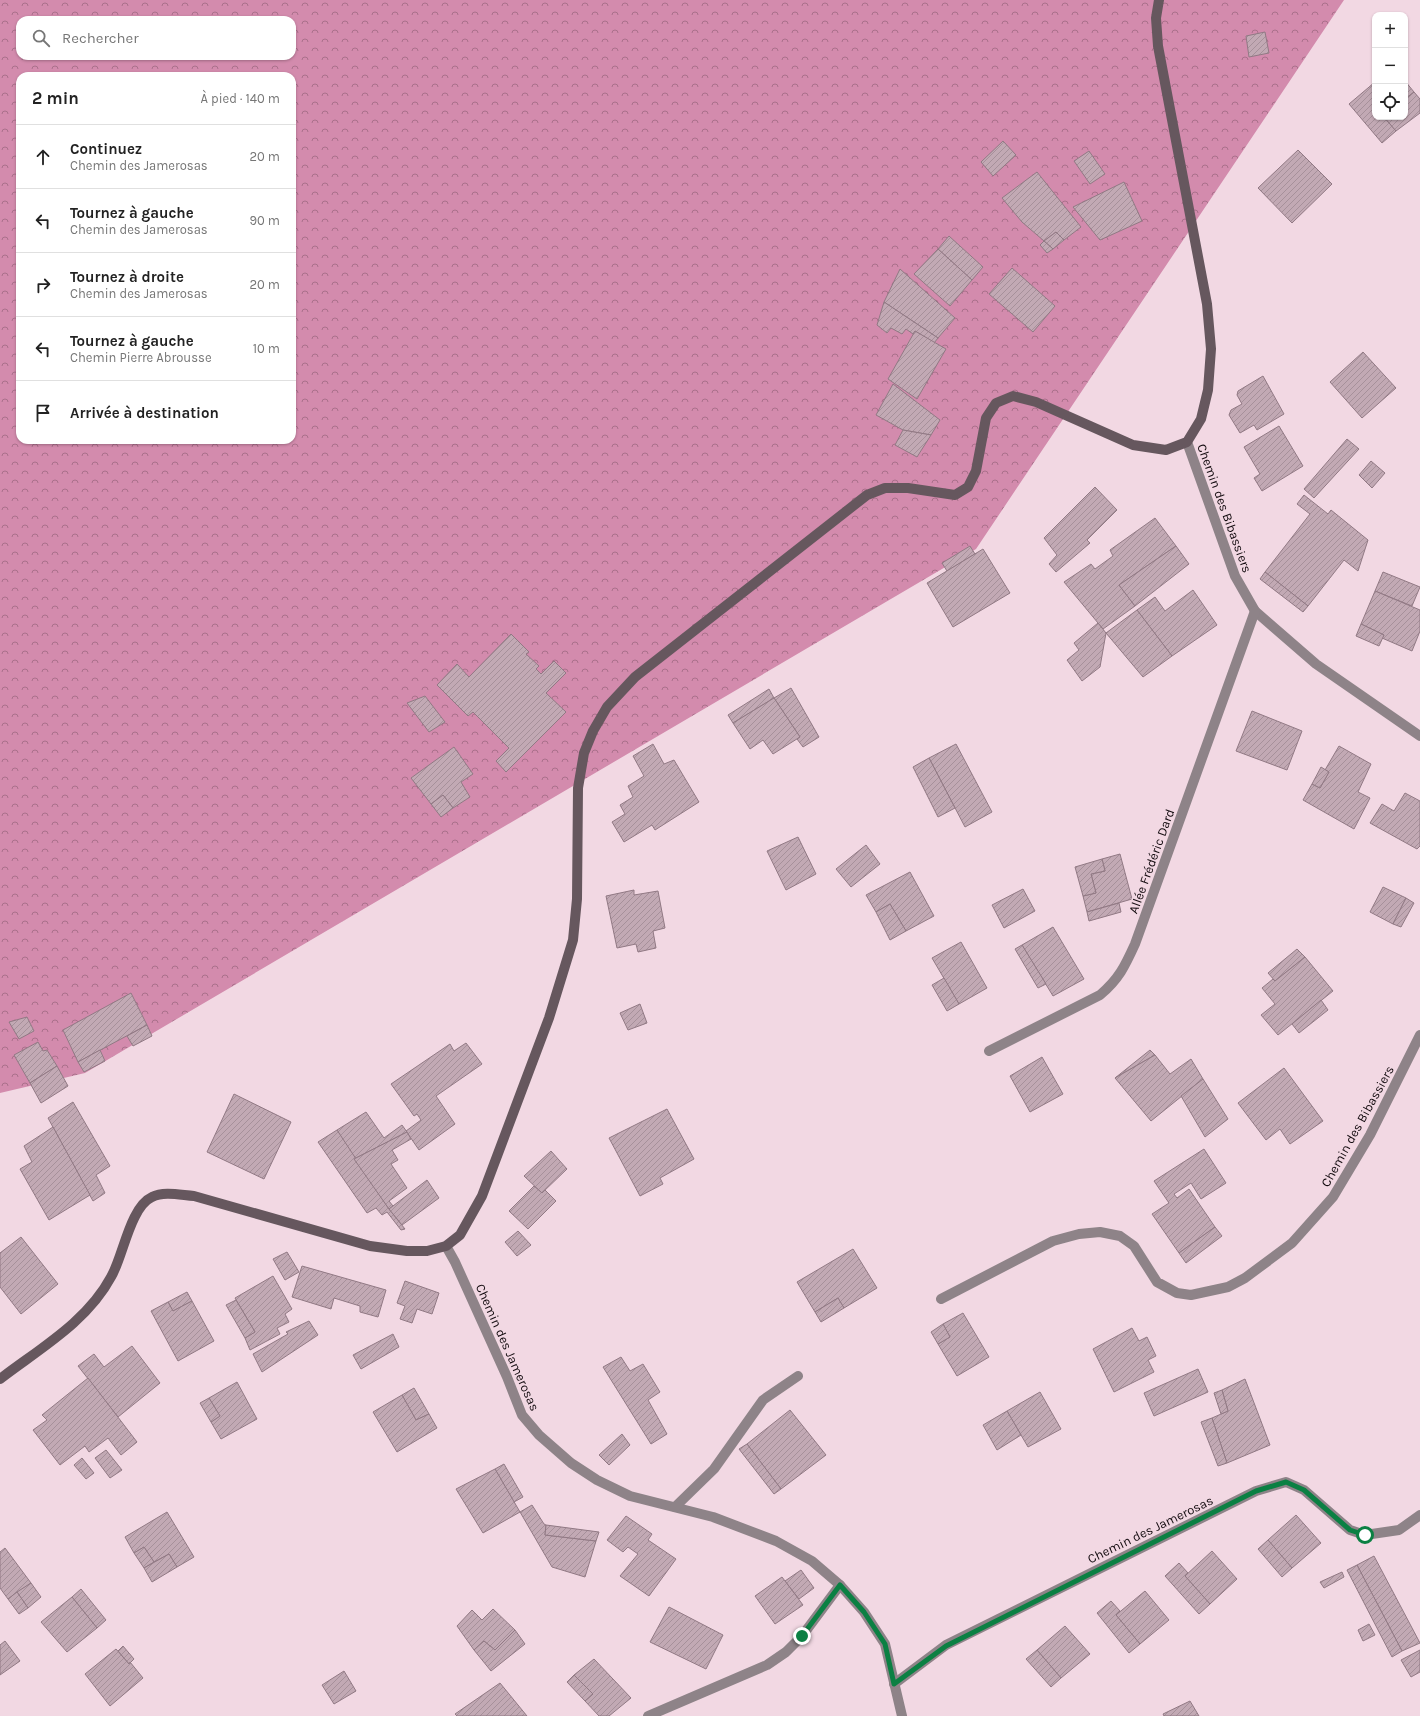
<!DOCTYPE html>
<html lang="fr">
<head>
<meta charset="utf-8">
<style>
  body { margin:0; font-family:Karla,sans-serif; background:#f2f2f2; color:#222 }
  .controls { position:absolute; right:12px; top:12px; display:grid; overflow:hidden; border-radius:8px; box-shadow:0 1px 3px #0004 }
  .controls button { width:36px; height:36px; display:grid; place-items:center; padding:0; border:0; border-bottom:1px solid #e0e0e0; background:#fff; color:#222; font:20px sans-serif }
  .stop { position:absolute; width:12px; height:12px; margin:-9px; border:3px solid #0b8043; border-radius:50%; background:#fff }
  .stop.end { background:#0b8043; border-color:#fff; box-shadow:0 1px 4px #0008 }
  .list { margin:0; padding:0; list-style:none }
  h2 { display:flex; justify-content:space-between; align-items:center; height:52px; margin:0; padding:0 16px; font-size:17px }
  h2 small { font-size:13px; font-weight:400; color:#767676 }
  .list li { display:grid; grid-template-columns:26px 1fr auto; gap:12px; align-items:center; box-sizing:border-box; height:64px; padding:0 16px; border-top:1px solid #e0e0e0 }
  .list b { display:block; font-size:15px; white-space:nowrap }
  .list p { margin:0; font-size:13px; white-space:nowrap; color:#767676 }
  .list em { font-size:13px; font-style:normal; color:#767676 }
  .icon { flex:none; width:22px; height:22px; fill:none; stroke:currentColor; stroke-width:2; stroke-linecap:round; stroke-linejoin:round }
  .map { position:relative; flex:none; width:1420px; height:1716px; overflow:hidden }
  .search { position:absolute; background:#fff; box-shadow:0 1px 3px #0004; left:16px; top:16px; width:280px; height:44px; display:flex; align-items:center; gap:10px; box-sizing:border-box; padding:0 14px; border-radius:12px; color:#767676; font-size:15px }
  .panel { position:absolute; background:#fff; box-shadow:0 1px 3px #0004; left:16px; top:72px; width:280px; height:372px; border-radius:12px }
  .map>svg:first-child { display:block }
  .forest { fill:url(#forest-crowns); fill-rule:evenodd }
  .building { fill:url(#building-hatch); stroke:#917984 }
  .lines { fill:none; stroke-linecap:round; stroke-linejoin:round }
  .minor { stroke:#8e8388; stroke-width:10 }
  .secondary { stroke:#66575e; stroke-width:10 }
  .route { stroke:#0b8043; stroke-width:5 }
  .labels { text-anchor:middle; stroke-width:3; stroke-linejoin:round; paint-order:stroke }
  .street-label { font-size:13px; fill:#140c10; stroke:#f2d8e3 }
</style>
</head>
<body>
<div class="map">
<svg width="1420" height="1716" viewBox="0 0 1420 1716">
  <defs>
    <pattern id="forest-crowns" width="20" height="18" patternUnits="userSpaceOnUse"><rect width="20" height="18" fill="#d38bad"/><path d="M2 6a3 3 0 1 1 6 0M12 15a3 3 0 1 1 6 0" fill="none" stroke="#aa708b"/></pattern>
    <pattern id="building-hatch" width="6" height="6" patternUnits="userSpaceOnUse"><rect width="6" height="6" fill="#c2a9b4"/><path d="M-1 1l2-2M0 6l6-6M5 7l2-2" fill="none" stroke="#a6909a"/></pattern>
  </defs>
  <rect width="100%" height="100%" fill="#f2d8e3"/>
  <path class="forest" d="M 0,0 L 1344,0 L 976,549 L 85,1073 L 0,1093 ZM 20,20 L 292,20 L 292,56 L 20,56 ZM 20,76 L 292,76 L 292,440 L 20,440 Z"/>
  <g class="building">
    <polygon points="1265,32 1269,53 1249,57 1246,36"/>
    <polygon points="1405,81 1414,92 1405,99"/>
    <polygon points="1375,82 1375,117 1384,117 1396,131 1382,143 1349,104"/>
    <polygon points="1414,92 1420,99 1420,113 1396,131 1384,117 1405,117 1405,99"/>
    <polygon points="1003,141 1016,155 993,176 981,162"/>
    <polygon points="1298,150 1332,184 1292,223 1258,188"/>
    <polygon points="1089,151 1105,174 1090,184 1074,161"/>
    <polygon points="1037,172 1081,227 1064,240 1056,232 1044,241 1022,222 1002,198"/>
    <polygon points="1124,182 1142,221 1100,240 1073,207"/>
    <polygon points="1056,232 1064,240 1053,249 1044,241"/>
    <polygon points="949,236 983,267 972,280 938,249"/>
    <polygon points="1044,241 1053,249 1047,253 1040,245"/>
    <polygon points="938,249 972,280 950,306 914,274"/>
    <polygon points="1012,268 1055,306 1033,332 989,294"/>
    <polygon points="900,269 955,318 938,338 884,302"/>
    <polygon points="884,302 938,338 934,343 915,331 913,334 906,329 902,334 891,328 887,333 877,325"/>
    <polygon points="915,331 946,349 917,399 888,379"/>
    <polygon points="1363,352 1396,388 1362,418 1330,382"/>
    <polygon points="1263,376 1284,414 1257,430 1254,425 1240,433 1229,415 1231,410 1242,404 1237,395 1238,391"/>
    <polygon points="893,384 940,420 931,435 903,430 876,415"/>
    <polygon points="1279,426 1303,466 1262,491 1254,478 1260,474 1244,447"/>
    <polygon points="903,430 931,435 917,457 895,445"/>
    <polygon points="1347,439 1359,449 1314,498 1304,489"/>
    <polygon points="1371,461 1385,473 1372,488 1359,475"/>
    <polygon points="1095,487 1117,510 1087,540 1090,543 1056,572 1049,564 1057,555 1044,538"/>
    <polygon points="1304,495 1328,514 1331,510 1368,540 1358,571 1344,560 1308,606 1265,572 1310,514 1297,504"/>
    <polygon points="1155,518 1176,546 1119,585 1135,606 1103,629 1064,582 1091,564 1095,569 1113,556 1110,550"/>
    <polygon points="970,546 975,554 947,571 942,563"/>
    <polygon points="1176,546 1189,564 1135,606 1119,585"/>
    <polygon points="983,549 1010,593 953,627 927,583"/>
    <polygon points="1265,572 1308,606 1303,612 1260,579"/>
    <polygon points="1383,572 1420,587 1412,606 1375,591"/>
    <polygon points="1193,590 1217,625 1172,656 1137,610 1155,597 1165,611"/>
    <polygon points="1375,591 1420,610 1420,631 1412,651 1382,638 1384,635 1361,624"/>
    <polygon points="1137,610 1172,656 1143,677 1106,633"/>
    <polygon points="1098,623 1106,633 1100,667 1082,681 1067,660 1079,650 1074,643"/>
    <polygon points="1361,624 1384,635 1379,646 1356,636"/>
    <polygon points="511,634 529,652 526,654 539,666 536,669 541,674 554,661 566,673 546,693 566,712 506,772 496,761 509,748 473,712 468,716 437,685 457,664 469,677"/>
    <polygon points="791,688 819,737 803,747 797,739 800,737 774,698"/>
    <polygon points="769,689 774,698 733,723 728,715"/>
    <polygon points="425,696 445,722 429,732 407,703"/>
    <polygon points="774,698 800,737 773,754 763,740 750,749 733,723"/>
    <polygon points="1252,711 1302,731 1287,770 1236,751"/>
    <polygon points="653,744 664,764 674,760 699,802 655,830 652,825 624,842 612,822 625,814 620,805 633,797 628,786 644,776 633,756"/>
    <polygon points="956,744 992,812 965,827 929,758"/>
    <polygon points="1339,746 1371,764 1358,792 1370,798 1354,829 1303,800 1312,784 1320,788 1329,772 1325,770"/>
    <polygon points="454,747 473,774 461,782 470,797 453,808 443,795 431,804 411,778"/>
    <polygon points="929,758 955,808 938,817 913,767"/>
    <polygon points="1321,767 1329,772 1320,788 1312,784"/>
    <polygon points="1405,793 1420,801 1420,846 1417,849 1370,823 1382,804 1394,811"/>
    <polygon points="443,795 453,808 441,817 431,804"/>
    <polygon points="798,837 816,874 786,890 767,851"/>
    <polygon points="866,845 880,864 851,887 836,869"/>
    <polygon points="1120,854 1132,899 1087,912 1083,896 1096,893 1091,874 1105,871 1102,859"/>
    <polygon points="1102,859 1105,871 1091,874 1096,893 1083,896 1075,867"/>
    <polygon points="910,872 934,916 906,931 890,904 876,912 866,895"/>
    <polygon points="1383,887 1406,898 1393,924 1370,912"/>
    <polygon points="1023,889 1035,911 1004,928 992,905"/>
    <polygon points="634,890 634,895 658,891 665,928 653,931 656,948 638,952 636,944 617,948 606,896"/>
    <polygon points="1406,898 1414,903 1401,927 1393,924"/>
    <polygon points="1119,903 1121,912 1089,921 1087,912"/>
    <polygon points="890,904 906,931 890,940 876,912"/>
    <polygon points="1053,927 1084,979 1053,996 1022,945"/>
    <polygon points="961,942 987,988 959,1004 932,958"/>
    <polygon points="1022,945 1046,984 1038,988 1015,949"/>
    <polygon points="1297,949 1305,957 1275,981 1268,973"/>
    <polygon points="1305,957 1333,991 1278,1035 1261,1015 1275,1004 1262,988 1273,979 1275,981"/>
    <polygon points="944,978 959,1004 947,1011 932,985"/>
    <polygon points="131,993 147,1025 78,1062 63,1030"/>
    <polygon points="1321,1000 1328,1010 1299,1033 1292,1024"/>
    <polygon points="640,1004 647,1023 628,1030 620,1013"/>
    <polygon points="27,1017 34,1031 19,1039 9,1022"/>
    <polygon points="147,1025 152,1036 133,1046 127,1036"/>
    <polygon points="38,1042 43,1051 47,1050 57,1066 30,1083 14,1055"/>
    <polygon points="466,1043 482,1064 436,1096 455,1124 419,1150 406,1131 421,1120 417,1114 414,1116 391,1084 450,1044 454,1051"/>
    <polygon points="100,1050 105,1061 84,1072 78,1062"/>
    <polygon points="1150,1050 1155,1055 1115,1078"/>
    <polygon points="1155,1055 1170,1074 1191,1059 1203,1079 1151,1121 1115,1078"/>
    <polygon points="1042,1057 1063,1094 1030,1112 1010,1076"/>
    <polygon points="57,1066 68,1086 41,1103 30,1083"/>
    <polygon points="1284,1068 1323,1121 1290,1144 1280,1129 1266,1140 1238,1103"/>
    <polygon points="1203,1079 1228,1119 1205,1137 1181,1096"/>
    <polygon points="234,1094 291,1122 264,1179 207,1152"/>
    <polygon points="73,1102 110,1166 96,1175 105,1193 93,1201 48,1118"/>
    <polygon points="667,1109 694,1159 660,1178 663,1184 640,1196 609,1138"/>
    <polygon points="366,1112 384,1138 402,1125 407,1132 354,1159 337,1130"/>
    <polygon points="53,1127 90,1195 49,1220 20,1169 32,1162 24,1146"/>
    <polygon points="337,1130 389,1209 405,1229 401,1230 387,1212 382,1215 376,1208 367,1213 318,1142"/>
    <polygon points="407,1132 411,1139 392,1150 398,1160 391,1164 407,1188 389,1201 393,1206 389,1209 354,1159"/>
    <polygon points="1204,1149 1226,1183 1201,1199 1191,1183 1174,1194 1177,1198 1189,1189 1215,1227 1179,1253 1152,1214 1169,1203 1154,1181"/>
    <polygon points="551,1151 567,1169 542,1193 524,1176"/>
    <polygon points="427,1180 439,1198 402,1225 389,1209"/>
    <polygon points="534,1186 542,1193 545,1190 556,1201 528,1229 509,1211"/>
    <polygon points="1215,1227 1222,1236 1186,1263 1179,1253"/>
    <polygon points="518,1231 531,1245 517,1256 505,1242"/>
    <polygon points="21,1237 58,1284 21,1314 0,1287 0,1253"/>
    <polygon points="853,1249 877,1288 844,1308 838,1298 815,1312 797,1282"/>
    <polygon points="287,1252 299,1272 285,1280 273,1259"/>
    <polygon points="302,1266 386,1290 378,1317 360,1312 360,1306 334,1298 331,1309 292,1297"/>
    <polygon points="273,1276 292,1309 285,1314 289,1322 277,1328 280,1334 250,1350 245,1338 255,1332 235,1298"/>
    <polygon points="405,1281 439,1293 432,1314 417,1309 412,1323 400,1319 405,1306 397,1303"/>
    <polygon points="187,1292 192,1301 173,1311 168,1302"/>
    <polygon points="838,1298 844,1308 821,1322 815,1312"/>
    <polygon points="236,1300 255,1332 245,1338 226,1305"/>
    <polygon points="192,1301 214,1341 178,1361 151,1311 168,1302 173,1311"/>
    <polygon points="963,1313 989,1357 957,1376 938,1344 950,1337 943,1324"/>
    <polygon points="309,1321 318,1335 262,1372 253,1354 288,1334 286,1332"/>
    <polygon points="943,1324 950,1337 938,1344 931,1332"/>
    <polygon points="1132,1328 1139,1341 1147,1337 1156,1356 1148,1360 1154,1372 1114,1392 1093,1349"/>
    <polygon points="393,1334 399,1347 361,1369 353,1355"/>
    <polygon points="132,1346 160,1383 118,1417 78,1366 94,1354 104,1367"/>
    <polygon points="621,1357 630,1371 643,1364 660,1392 648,1400 667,1434 651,1444 603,1367"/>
    <polygon points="1198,1369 1208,1392 1154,1416 1144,1393"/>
    <polygon points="88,1378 137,1442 121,1455 108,1438 89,1452 85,1446 60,1465 33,1430 47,1420 42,1415"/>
    <polygon points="1245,1379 1270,1445 1227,1463 1212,1418 1228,1411 1222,1390"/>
    <polygon points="237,1382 257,1419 221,1439 211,1422 220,1416 209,1398"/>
    <polygon points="414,1388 429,1414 416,1420 402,1395"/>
    <polygon points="1222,1390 1228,1411 1221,1414 1214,1393"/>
    <polygon points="1040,1392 1061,1429 1028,1447 1007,1411"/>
    <polygon points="402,1395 416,1420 429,1414 437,1428 397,1452 373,1412"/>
    <polygon points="209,1398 220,1416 211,1422 200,1403"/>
    <polygon points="790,1410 826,1455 781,1489 747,1444"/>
    <polygon points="1007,1411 1021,1435 997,1450 983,1425"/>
    <polygon points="1212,1418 1227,1463 1218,1466 1201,1422"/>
    <polygon points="622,1434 630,1445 609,1465 599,1455"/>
    <polygon points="747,1444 781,1489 774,1494 739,1449"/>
    <polygon points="106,1450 122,1470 110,1478 95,1458"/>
    <polygon points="82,1458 94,1473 86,1479 74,1465"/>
    <polygon points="504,1464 523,1497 514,1502 495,1469"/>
    <polygon points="495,1469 520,1512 483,1533 456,1489"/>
    <polygon points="532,1505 544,1524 546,1525 545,1535 596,1541 585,1577 552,1567 520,1512"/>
    <polygon points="167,1512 194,1557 177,1567 169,1554 154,1562 144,1547 134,1553 125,1537"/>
    <polygon points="1296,1515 1321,1543 1292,1568 1268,1540"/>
    <polygon points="626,1516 652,1534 648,1540 676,1559 649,1596 620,1576 638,1554 628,1547 623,1552 607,1540"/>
    <polygon points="546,1525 599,1532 596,1541 545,1535"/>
    <polygon points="1268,1540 1292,1568 1282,1577 1258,1549"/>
    <polygon points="144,1547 154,1562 144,1568 134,1553"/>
    <polygon points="5,1548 31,1583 8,1599 0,1588 0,1552"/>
    <polygon points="1212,1551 1237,1579 1210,1604 1185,1576"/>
    <polygon points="169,1554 177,1567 152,1582 144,1568"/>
    <polygon points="1374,1556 1420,1643 1402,1651 1357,1565"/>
    <polygon points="1179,1563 1188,1573 1185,1576 1210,1604 1199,1614 1165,1576"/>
    <polygon points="1357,1565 1402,1651 1392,1657 1347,1570"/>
    <polygon points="801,1570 814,1588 799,1599 785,1581"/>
    <polygon points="1342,1572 1344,1577 1324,1588 1320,1582"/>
    <polygon points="782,1577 803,1605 775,1624 755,1596"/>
    <polygon points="31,1583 41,1597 28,1608 17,1592"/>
    <polygon points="81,1589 106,1620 97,1628 72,1597"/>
    <polygon points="1145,1591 1169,1620 1140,1644 1116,1615"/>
    <polygon points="17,1592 28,1608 19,1614 8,1599"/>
    <polygon points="72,1597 97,1628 67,1652 41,1622"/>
    <polygon points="1111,1601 1120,1611 1116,1615 1140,1644 1129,1653 1097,1613"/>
    <polygon points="669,1607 723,1635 706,1669 650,1642"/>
    <polygon points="493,1609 515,1630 495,1650 484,1641 474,1650 457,1626 472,1610 482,1620"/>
    <polygon points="1369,1624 1375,1635 1363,1641 1358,1630"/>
    <polygon points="1065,1626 1090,1654 1061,1678 1037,1650"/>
    <polygon points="515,1630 525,1644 491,1671 474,1650 484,1641 495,1650"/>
    <polygon points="5,1641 20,1661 0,1675 0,1645"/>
    <polygon points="123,1646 134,1659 129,1664 118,1651"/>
    <polygon points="116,1649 129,1664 130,1662 143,1678 110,1706 85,1674"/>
    <polygon points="1037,1650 1061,1678 1051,1687 1026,1659"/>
    <polygon points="1420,1650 1420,1672 1411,1677 1401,1660"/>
    <polygon points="594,1659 631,1698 609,1716 599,1716 585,1701 593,1694 574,1675"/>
    <polygon points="344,1671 356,1691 334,1704 322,1685"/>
    <polygon points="574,1675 593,1694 585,1701 567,1682"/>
    <polygon points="500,1683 527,1716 457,1716 455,1714"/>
    <polygon points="1190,1701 1199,1716 1164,1716 1163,1714"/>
  </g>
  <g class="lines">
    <g class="minor">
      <polyline points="1187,442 1235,576 1255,611 1316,664 1420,736"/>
      <path d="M 989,1051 L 1100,995 C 1119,979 1125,966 1135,944 L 1255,611"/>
      <polyline points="446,1246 455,1262 507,1377 522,1415 539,1435 571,1463 597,1480 630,1496 713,1517 776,1541 812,1561 840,1585 864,1612 885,1644 902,1716"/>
      <polyline points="941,1299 1053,1241 1079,1234 1100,1232 1120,1236 1134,1246 1157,1282 1177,1293 1191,1295 1228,1287 1245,1278 1292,1243 1333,1197 1370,1135 1420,1035"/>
      <polyline points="675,1507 714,1469 763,1400 798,1376"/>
      <polyline points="894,1684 946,1645 1256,1491 1286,1482 1304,1490 1350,1530 1365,1535 1399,1530 1420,1515"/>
      <polyline points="648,1716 767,1665 786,1652 802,1636 840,1585"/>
    </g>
    <path class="secondary" d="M 0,1379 C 39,1349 87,1322 111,1277 C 123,1257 130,1207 152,1197 C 164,1191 180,1195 194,1196 L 370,1246 L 407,1251 L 427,1251 L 446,1246 L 460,1235 L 482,1196 L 549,1018 L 573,940 L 577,899 L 578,788 L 584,753 L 593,731 L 607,707 L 635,677 L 867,495 L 885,488 L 908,488 L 955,495 L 968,487 L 976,471 L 986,418 L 996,403 L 1013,396 L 1036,402 L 1133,445 L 1166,450 L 1187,442 L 1201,419 L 1208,390 L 1211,349 L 1207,304 L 1158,46 L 1156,18 L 1159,0"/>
  </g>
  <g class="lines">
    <polyline class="route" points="802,1636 840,1585 864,1612 885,1644 894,1684 946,1646 1256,1491 1286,1482 1304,1490 1350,1530 1365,1535"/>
  </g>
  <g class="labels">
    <g class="street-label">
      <text transform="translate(1225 508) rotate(70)" y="5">Chemin des Bibassiers</text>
      <text transform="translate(1151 861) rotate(-70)" y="5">Allée Frédéric Dard</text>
      <text transform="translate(1357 1126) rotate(-61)" y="5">Chemin des Bibassiers</text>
      <text transform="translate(508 1347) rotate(66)" y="5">Chemin des Jamerosas</text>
      <text transform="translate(1150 1529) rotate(-26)" y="5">Chemin des Jamerosas</text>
    </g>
  </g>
</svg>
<div class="controls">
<button>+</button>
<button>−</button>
<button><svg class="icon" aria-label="locate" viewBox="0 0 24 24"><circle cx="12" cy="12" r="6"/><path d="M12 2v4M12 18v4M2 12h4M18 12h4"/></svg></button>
</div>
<div class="stop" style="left:1365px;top:1535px"></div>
<div class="stop end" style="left:802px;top:1636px"></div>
<div class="search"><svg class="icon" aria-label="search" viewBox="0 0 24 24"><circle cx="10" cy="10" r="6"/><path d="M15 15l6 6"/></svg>Rechercher</div>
<section class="panel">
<h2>2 min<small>À pied · 140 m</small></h2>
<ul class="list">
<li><svg class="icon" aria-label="ahead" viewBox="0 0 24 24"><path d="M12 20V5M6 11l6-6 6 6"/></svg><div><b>Continuez</b><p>Chemin des Jamerosas</p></div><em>20 m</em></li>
<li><svg class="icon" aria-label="left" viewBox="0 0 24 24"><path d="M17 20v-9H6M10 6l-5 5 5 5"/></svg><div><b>Tournez à gauche</b><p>Chemin des Jamerosas</p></div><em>90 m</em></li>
<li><svg class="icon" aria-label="right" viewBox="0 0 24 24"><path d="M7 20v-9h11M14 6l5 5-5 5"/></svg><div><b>Tournez à droite</b><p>Chemin des Jamerosas</p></div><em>20 m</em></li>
<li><svg class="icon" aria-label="left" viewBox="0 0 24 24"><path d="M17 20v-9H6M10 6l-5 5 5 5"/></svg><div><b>Tournez à gauche</b><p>Chemin Pierre Abrousse</p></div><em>10 m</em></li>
<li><svg class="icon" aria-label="arrive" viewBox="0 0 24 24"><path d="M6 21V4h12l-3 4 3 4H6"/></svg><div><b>Arrivée à destination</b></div></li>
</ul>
</section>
</div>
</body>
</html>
